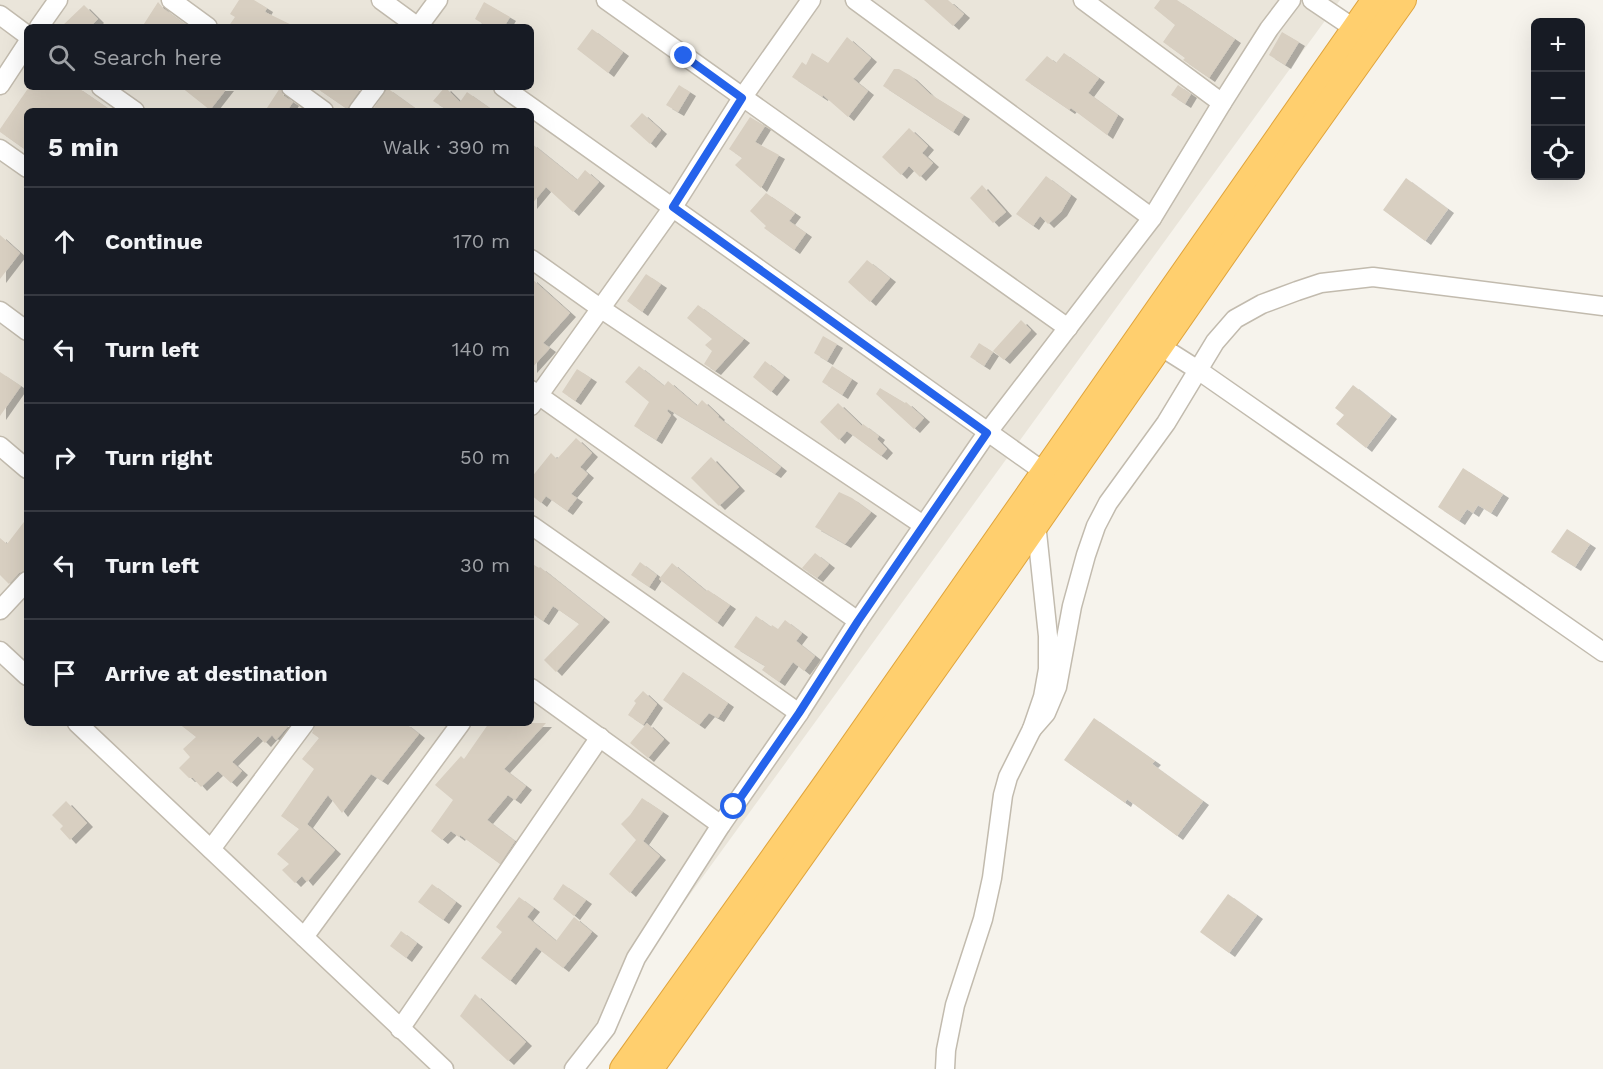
<!DOCTYPE html>
<html lang="en">
<head>
<meta charset="utf-8">
<style>
  body { margin:0; font-family:"Work Sans",sans-serif; background:#20242c; color:#f1f3f6 }
  .controls { position:absolute; right:18px; top:18px; display:grid; overflow:hidden; border-radius:9px; box-shadow:0 6px 24px #0002 }
  .controls button { width:54px; height:54px; display:grid; place-items:center; padding:0; border:0; border-bottom:2px solid #363941; background:#171b24; color:#f1f3f6; font:30px sans-serif }
  .stop { position:absolute; width:18px; height:18px; margin:-14px; border:4px solid #2563eb; border-radius:50%; background:#fff }
  .stop.end { background:#2563eb; border-color:#fff; box-shadow:0 2px 6px #0008 }
  .list { margin:0; padding:0; list-style:none }
  h2 { display:flex; justify-content:space-between; align-items:center; height:78px; margin:0; padding:0 24px; font-size:26px }
  h2 small { font-size:20px; font-weight:400; color:#9ea1a6 }
  .list li { display:grid; grid-template-columns:39px 1fr auto; gap:18px; align-items:center; box-sizing:border-box; height:108px; padding:0 24px; border-top:2px solid #363941 }
  .list b { display:block; font-size:22px; white-space:nowrap }
  .list em { font-size:20px; font-style:normal; color:#9ea1a6 }
  .icon { flex:none; width:33px; height:33px; fill:none; stroke:currentColor; stroke-width:2; stroke-linecap:round; stroke-linejoin:round }
  .map { position:relative; flex:none; width:1603px; height:1069px; overflow:hidden }
  .search { position:absolute; background:#171b24; box-shadow:0 6px 24px #0002; left:24px; top:24px; width:510px; height:66px; display:flex; align-items:center; gap:15px; box-sizing:border-box; padding:0 21px; border-radius:9px; color:#9ea1a6; font-size:22px }
  .panel { position:absolute; background:#171b24; box-shadow:0 6px 24px #0002; left:24px; top:108px; width:510px; height:618px; border-radius:9px }
  .map>svg:first-child { display:block }
  .residential { fill:#eae5da; fill-rule:evenodd }
  .building { fill:#d8cfc1; filter:url(#shadow) }
  .lines { fill:none; stroke-linecap:round; stroke-linejoin:round }
  .minor-casing { stroke:#c2bbae; stroke-width:21 }
  .highway-casing { stroke:#e0a43c; stroke-width:28 }
  .minor { stroke:#fff; stroke-width:18 }
  .highway { stroke:#ffcf6e; stroke-width:26 }
  .route { stroke:#2563eb; stroke-width:8 }
</style>
</head>
<body>
<div class="map">
<svg width="1603" height="1069" viewBox="0 0 1603 1069">
  <defs>
    <filter id="shadow"><feDropShadow dx="6" dy="4" stdDeviation="0" flood-color="#0004"/></filter>
  </defs>
  <rect width="100%" height="100%" fill="#f6f3ec"/>
  <path class="residential" d="M 0,0 L 1340,0 L 563,1069 L 0,1069 ZM 27,27 L 531,27 L 531,87 L 27,87 ZM 27,111 L 531,111 L 531,723 L 27,723 Z"/>
  <g class="building">
    <polygon points="239,0 254,0 267,8 265,12 296,27 228,27 235,17 230,14"/>
    <polygon points="924,0 948,0 964,14 953,26"/>
    <polygon points="1160,0 1177,0 1235,39 1209,78 1183,60 1185,58 1163,42 1175,25 1154,8"/>
    <polygon points="158,2 164,9 189,27 142,27"/>
    <polygon points="484,2 510,17 504,27 488,27 475,19"/>
    <polygon points="84,5 98,19 90,27 61,27"/>
    <polygon points="592,29 623,52 608,73 577,49"/>
    <polygon points="1282,32 1299,42 1285,65 1269,55"/>
    <polygon points="847,37 871,58 853,79 868,91 848,117 823,95 822,97 792,77 802,62 806,65 812,53 828,63"/>
    <polygon points="1064,53 1099,78 1088,93 1118,115 1107,135 1071,108 1069,110 1025,80 1047,56 1056,63"/>
    <polygon points="894,69 899,69 911,76 930,94 964,115 953,132 883,86"/>
    <polygon points="679,85 690,92 678,112 666,105"/>
    <polygon points="1178,85 1191,94 1185,104 1171,95"/>
    <polygon points="29,87 77,87 112,111 27,111 27,151 0,132 0,129"/>
    <polygon points="181,87 228,87 210,110"/>
    <polygon points="315,87 362,87 347,109"/>
    <polygon points="445,87 460,102 467,92 494,111 449,111 433,101"/>
    <polygon points="280,88 284,96 293,102 287,111 265,111"/>
    <polygon points="387,88 419,111 372,111"/>
    <polygon points="642,113 661,130 650,144 630,126"/>
    <polygon points="750,117 765,126 755,142 779,155 761,188 735,165 742,158 729,149"/>
    <polygon points="909,128 928,146 922,153 933,163 920,177 909,166 901,175 882,157"/>
    <polygon points="531,143 577,180 585,170 599,182 573,212 546,187 531,205"/>
    <polygon points="1046,176 1071,195 1061,212 1048,224 1040,216 1033,226 1016,214"/>
    <polygon points="1406,178 1448,209 1425,241 1383,210"/>
    <polygon points="982,185 1006,212 993,223 970,198"/>
    <polygon points="766,193 795,213 789,221 806,233 794,250 764,228 766,226 750,211"/>
    <polygon points="0,235 20,253 0,279"/>
    <polygon points="867,260 890,278 870,302 848,282"/>
    <polygon points="646,274 661,284 642,312 627,301"/>
    <polygon points="531,278 570,313 543,343 550,348 531,369"/>
    <polygon points="698,305 744,339 715,371 704,364 712,351 705,345 712,339 687,318"/>
    <polygon points="1021,320 1031,330 1004,360 993,351"/>
    <polygon points="823,336 837,344 827,361 814,353"/>
    <polygon points="979,343 993,352 984,366 970,357"/>
    <polygon points="765,361 784,376 771,392 753,377"/>
    <polygon points="639,366 664,386 668,381 697,406 702,400 719,416 718,417 781,467 775,474 668,409 667,411 671,415 656,440 634,426 649,402 625,382"/>
    <polygon points="832,366 852,379 842,395 822,382"/>
    <polygon points="577,369 591,378 575,401 562,392"/>
    <polygon points="0,372 21,386 0,416"/>
    <polygon points="1353,385 1391,415 1366,448 1336,424 1344,415 1335,408"/>
    <polygon points="880,388 905,403 906,402 924,418 914,429 876,394"/>
    <polygon points="838,403 862,426 863,424 879,436 877,439 887,449 881,456 847,431 839,440 820,422"/>
    <polygon points="576,438 592,453 580,467 588,474 571,494 577,498 567,511 546,496 541,503 531,495 531,478 551,453 557,459"/>
    <polygon points="711,457 739,487 719,506 691,478"/>
    <polygon points="1463,468 1503,494 1491,513 1478,505 1473,513 1467,509 1459,521 1438,507"/>
    <polygon points="839,492 852,498 871,512 845,544 815,527"/>
    <polygon points="27,518 27,570 19,573 9,584 0,575 0,538 7,544"/>
    <polygon points="1567,529 1590,544 1575,567 1551,552"/>
    <polygon points="815,553 829,564 817,578 802,568"/>
    <polygon points="640,562 657,575 649,587 631,575"/>
    <polygon points="531,563 539,568 540,567 604,618 556,672 544,660 579,624 553,606 543,621 531,613"/>
    <polygon points="672,563 706,591 708,590 730,605 717,623 659,579"/>
    <polygon points="756,616 771,627 772,625 778,629 785,620 802,633 796,641 815,656 804,671 793,662 779,682 762,670 765,666 734,647"/>
    <polygon points="683,672 728,703 718,718 709,713 699,725 663,700"/>
    <polygon points="643,691 657,704 643,725 628,715 636,703 634,701"/>
    <polygon points="1094,718 1155,761 1152,764 1203,801 1177,836 1127,799 1125,803 1064,760"/>
    <polygon points="178,723 291,723 276,740 272,735 265,743 258,736 232,762 242,771 231,783 218,771 201,787 193,778 189,778 179,768 190,757 183,749 196,737"/>
    <polygon points="316,723 405,723 419,734 382,781 371,774 342,813 328,795 307,824 335,850 307,882 302,876 295,883 282,870 289,864 277,854 299,829 281,816 314,769 302,759 319,738 312,733"/>
    <polygon points="489,723 546,723 504,769 526,786 515,800 508,795 487,820 515,841 500,864 460,835 459,837 451,831 442,840 431,831 453,800 435,785 461,756 464,759"/>
    <polygon points="647,723 664,739 648,758 630,743"/>
    <polygon points="642,798 663,812 643,841 660,856 630,893 609,874 636,840 621,824 630,815"/>
    <polygon points="66,801 87,823 70,840 60,829 63,826 52,815"/>
    <polygon points="432,884 456,902 443,920 418,902"/>
    <polygon points="563,884 586,900 574,916 553,899"/>
    <polygon points="1228,894 1257,915 1229,953 1200,932"/>
    <polygon points="519,897 534,908 527,917 556,941 574,917 592,932 563,968 536,947 510,981 481,958 502,932 496,927"/>
    <polygon points="401,931 417,943 406,958 390,946"/>
    <polygon points="475,994 526,1042 508,1061 460,1016"/>
  </g>
  <g class="lines">
    <g class="minor-casing">
      <g id="minor">
        <polyline points="171,0 208,27"/>
        <polyline points="381,0 418,27"/>
        <polyline points="606,0 1068,328"/>
        <polyline points="855,0 1152,218"/>
        <polyline points="1083,0 1222,103"/>
        <polyline points="1312,0 1355,29"/>
        <polyline points="0,15 27,35"/>
        <polyline points="39,27 58,0"/>
        <polyline points="418,27 438,0"/>
        <polyline points="0,85 27,44"/>
        <polyline points="101,87 135,111"/>
        <polyline points="291,87 324,111"/>
        <polyline points="503,87 1054,479"/>
        <polyline points="358,111 376,87"/>
        <polyline points="0,149 27,168"/>
        <polyline points="531,259 600,308 923,525"/>
        <polyline points="0,311 27,331"/>
        <polyline points="1160,346 1198,370 1603,652"/>
        <polyline points="531,390 858,621"/>
        <polyline points="531,406 673,207 742,98 811,0"/>
        <polyline points="0,446 27,469"/>
        <polyline points="531,525 799,713"/>
        <polyline points="0,610 27,581"/>
        <polyline points="0,651 27,676"/>
        <polyline points="531,688 721,825"/>
        <polyline points="77,723 444,1069"/>
        <polyline points="1032,729 1046,713 1057,687 1072,606 1086,555 1096,526 1108,503 1166,423 1215,342 1235,319 1262,304 1297,291 1321,283 1373,277 1603,306"/>
        <polyline points="211,849 305,723"/>
        <polyline points="304,937 461,723"/>
        <polyline points="400,1029 600,737"/>
        <polyline points="574,1069 606,1028 636,958 721,825 799,713 858,621 987,433 1152,218 1222,103 1269,29 1291,0"/>
        <polyline points="945,1069 946,1050 955,1005 983,919 992,878 1003,795 1008,777 1032,729 1043,697 1048,669 1048,636 1036,523"/>
      </g>
    </g>
    <g class="highway-casing">
      <g id="highway">
        <polyline points="623,1069 827,783 1375,0"/>
        <polyline points="650,1069 990,590 1289,160 1403,0"/>
      </g>
    </g>
    <use href="#minor" class="minor"/>
    <use href="#highway" class="highway"/>
  </g>
  <g class="lines">
    <polyline class="route" points="684,56 742,98 673,207 987,433 858,621 799,713 734,807"/>
  </g>
</svg>
<div class="controls">
<button>+</button>
<button>−</button>
<button><svg class="icon" aria-label="locate" viewBox="0 0 24 24"><circle cx="12" cy="12" r="6"/><path d="M12 2v4M12 18v4M2 12h4M18 12h4"/></svg></button>
</div>
<div class="stop" style="left:734px;top:807px"></div>
<div class="stop end" style="left:684px;top:56px"></div>
<div class="search"><svg class="icon" aria-label="search" viewBox="0 0 24 24"><circle cx="10" cy="10" r="6"/><path d="M15 15l6 6"/></svg>Search here</div>
<section class="panel">
<h2>5 min<small>Walk · 390 m</small></h2>
<ul class="list">
<li><svg class="icon" aria-label="ahead" viewBox="0 0 24 24"><path d="M12 20V5M6 11l6-6 6 6"/></svg><div><b>Continue</b></div><em>170 m</em></li>
<li><svg class="icon" aria-label="left" viewBox="0 0 24 24"><path d="M17 20v-9H6M10 6l-5 5 5 5"/></svg><div><b>Turn left</b></div><em>140 m</em></li>
<li><svg class="icon" aria-label="right" viewBox="0 0 24 24"><path d="M7 20v-9h11M14 6l5 5-5 5"/></svg><div><b>Turn right</b></div><em>50 m</em></li>
<li><svg class="icon" aria-label="left" viewBox="0 0 24 24"><path d="M17 20v-9H6M10 6l-5 5 5 5"/></svg><div><b>Turn left</b></div><em>30 m</em></li>
<li><svg class="icon" aria-label="arrive" viewBox="0 0 24 24"><path d="M6 21V4h12l-3 4 3 4H6"/></svg><div><b>Arrive at destination</b></div></li>
</ul>
</section>
</div>
</body>
</html>
